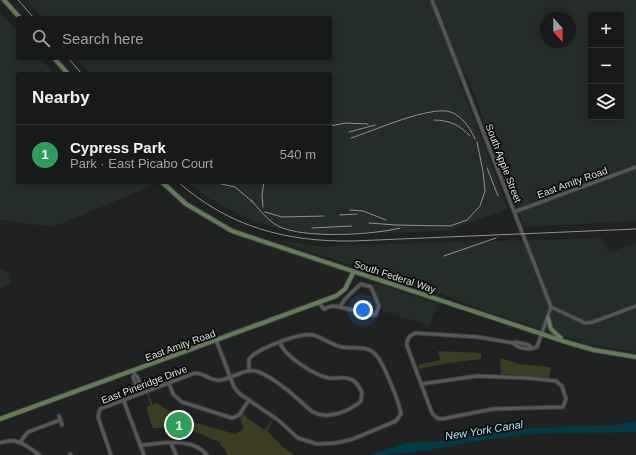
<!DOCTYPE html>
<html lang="en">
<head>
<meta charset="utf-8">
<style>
  body { margin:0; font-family:Arial,sans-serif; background:#242725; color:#f1f3f6 }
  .controls { position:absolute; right:12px; top:12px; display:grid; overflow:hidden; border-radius:4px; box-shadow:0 2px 6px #0003 }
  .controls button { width:36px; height:36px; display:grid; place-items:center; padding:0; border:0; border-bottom:1px solid #363837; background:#171a18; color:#f1f3f6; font:20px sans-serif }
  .compass { position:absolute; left:540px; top:12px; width:36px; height:36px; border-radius:50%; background:#171a18; box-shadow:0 2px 6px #0003; rotate:159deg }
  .you { position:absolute; left:363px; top:310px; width:14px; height:14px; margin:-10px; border:3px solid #fff; border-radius:50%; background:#1a73e8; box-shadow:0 0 0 6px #1a73e833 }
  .badge { display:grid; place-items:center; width:26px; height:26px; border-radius:50%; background:#1a73e8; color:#fff; font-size:13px; font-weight:700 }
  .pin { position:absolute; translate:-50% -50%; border:2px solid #fff; box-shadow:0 1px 4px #0006 }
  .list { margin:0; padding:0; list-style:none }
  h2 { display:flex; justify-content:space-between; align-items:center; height:52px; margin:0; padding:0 16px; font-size:17px }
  h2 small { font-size:13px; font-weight:400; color:#9ea1a2 }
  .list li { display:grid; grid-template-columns:26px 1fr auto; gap:12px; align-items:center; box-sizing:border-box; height:60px; padding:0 16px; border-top:1px solid #363837 }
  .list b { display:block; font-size:15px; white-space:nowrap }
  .list p { margin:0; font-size:13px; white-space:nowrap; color:#9ea1a2 }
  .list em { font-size:13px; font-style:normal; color:#9ea1a2 }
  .icon { flex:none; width:22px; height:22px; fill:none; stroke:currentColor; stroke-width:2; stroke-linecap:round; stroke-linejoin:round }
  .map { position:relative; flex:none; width:636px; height:455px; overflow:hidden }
  .search { position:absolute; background:#171a18; box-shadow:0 2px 6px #0003; left:16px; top:16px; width:316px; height:44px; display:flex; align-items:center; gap:10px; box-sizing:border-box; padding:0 14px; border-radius:4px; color:#9ea1a2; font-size:15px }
  .panel { position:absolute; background:#171a18; box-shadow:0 2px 6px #0003; left:16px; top:72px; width:316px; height:112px; border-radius:4px }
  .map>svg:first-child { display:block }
  .built { fill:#242d28; fill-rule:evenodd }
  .green { fill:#3c3c20 }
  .water { fill:#003b47 }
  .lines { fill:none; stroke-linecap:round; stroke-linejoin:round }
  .street-casing { stroke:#3c3e3d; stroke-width:5 }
  .secondary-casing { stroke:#3c3e3d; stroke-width:6 }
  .street { stroke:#555857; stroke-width:3 }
  .secondary { stroke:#627d56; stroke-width:4 }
  .rail { stroke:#909291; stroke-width:1 }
  .labels { text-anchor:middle; stroke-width:3.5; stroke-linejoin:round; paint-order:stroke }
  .street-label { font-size:10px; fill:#dee0df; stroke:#0a0b0a }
  .water-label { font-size:11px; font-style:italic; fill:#a5e8f9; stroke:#0a0b0a }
</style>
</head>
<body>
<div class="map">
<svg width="636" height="455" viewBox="0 0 636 455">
  <rect width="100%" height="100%" fill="#1f2220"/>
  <g class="built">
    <path d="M 27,0 L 636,0 L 636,221 L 524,227 L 466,73 L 458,77 L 508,209 L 449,230 L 441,231 L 319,235 L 280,229 L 252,221 L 210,199 L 187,182 L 330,182 L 330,74 L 90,74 L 76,58 L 330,58 L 330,18 L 43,18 ZM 591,15 L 621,15 L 621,117 L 591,117 ZM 546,18 L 570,18 L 570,42 L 546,42 Z"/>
    <polygon points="0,12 18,33 18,58 40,58 54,74 18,74 18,182 148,182 152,186 53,227 0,220"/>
    <polygon points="602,238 609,252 636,244 636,352 588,344 482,310 425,287 316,254 277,240 318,246"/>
    <polygon points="0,268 9,272 11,284 0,288"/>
    <polygon points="376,283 437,304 429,326 383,311 373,285"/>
  </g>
  <g class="green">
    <polygon points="438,351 481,353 481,359 448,363 419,369 418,365 440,360"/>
    <polygon points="500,358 519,364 551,367 549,378 501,374"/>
    <polygon points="148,393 153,405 157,403 179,418 235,434 244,429 240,418 244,413 247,418 265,430 273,419 267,431 284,448 295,455 228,455 219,442 187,428 153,428 147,412 147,407 151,405 147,394"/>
  </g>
  <path class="water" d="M 636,421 L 636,432 C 595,434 553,431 511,436 C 464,442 418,455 370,455 L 406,443 L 433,442 L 511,429 L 618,425 Z"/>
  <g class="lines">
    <g class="street-casing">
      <g id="street">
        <path d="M 432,0 L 551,307 L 537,347 C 530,350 519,349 513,343 L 516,342 L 529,345 L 531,348"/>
        <polyline points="514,212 636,167"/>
        <path d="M 319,303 L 324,309 L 332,306 L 340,307 L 372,315 L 376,314 L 379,306 L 371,287 L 361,284 C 356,288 342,301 340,307"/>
        <polyline points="551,307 585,323 593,322 636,306"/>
        <path d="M 216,340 L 234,387 L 240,394 L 278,420 L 298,438 L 317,444 L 336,443 L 353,439 L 396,421 L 401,414 C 399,402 383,360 374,353 C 365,345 353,349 342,347 C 331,345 324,338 313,335 C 301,332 256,349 249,359 L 249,371"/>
        <polyline points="133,371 135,375 137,376 142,388 140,390 138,390 133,377 135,375"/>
        <polyline points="169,383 173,394 182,402 232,418 239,415 249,400"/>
        <path d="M 421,384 L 477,376 L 528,378 L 556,381 L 562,386 L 566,399 L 563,407 L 493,409 L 442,419 L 437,418 L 432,413 L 407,346 C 406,339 410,335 416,333 L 478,337 L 513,343"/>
        <polyline points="123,399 144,455"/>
        <polyline points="59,416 62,425"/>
        <polyline points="20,442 28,432 60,420"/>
        <path d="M 0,443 C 18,436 25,446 40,455"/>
        <polyline points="171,443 176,455"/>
        <path d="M 140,445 C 161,444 192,436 207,455"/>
        <polyline points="70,454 71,455"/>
        <path d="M 111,455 L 98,417 L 100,409 L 195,373 C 205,373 211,382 221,380 C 233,378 247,367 259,372 C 273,378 288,390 299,400 C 304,404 308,409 313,412 C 328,420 350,411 361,401 L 362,392 C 359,387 357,381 350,379 C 344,376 336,379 329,378 C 315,376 285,356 280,343"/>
      </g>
    </g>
    <g class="secondary-casing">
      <g id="secondary">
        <polyline points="4,0 20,18"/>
        <polyline points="54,58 68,74"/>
        <polyline points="162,182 186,204 232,231 566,342 594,350 636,357"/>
        <polyline points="548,318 551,329 561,338"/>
        <polyline points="0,419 336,296 345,289 354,271"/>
      </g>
    </g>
    <use href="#street" class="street"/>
    <use href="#secondary" class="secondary"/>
    <g class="rail">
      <polyline points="18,0 34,18"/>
      <polyline points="68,58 82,74"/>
      <path d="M 434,120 C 449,120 460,125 470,136"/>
      <polyline points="330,126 346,123 368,124"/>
      <polyline points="349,132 375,125"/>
      <path d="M 351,138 C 373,131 431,105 451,112 C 463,117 470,128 475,139"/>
      <polyline points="487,168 498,196"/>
      <path d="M 178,182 C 229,227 286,242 353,241 L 636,229"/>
      <polyline points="212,182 235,187 254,203"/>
      <path d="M 251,200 C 259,209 267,220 278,226 C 303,239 373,235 400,228"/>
      <polyline points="263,207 262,195 264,182"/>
      <polyline points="350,210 363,211 386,220"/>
      <polyline points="265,212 282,217 324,216"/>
      <polyline points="340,215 357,214"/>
      <polyline points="369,223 396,225 450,226 467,220 480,206 485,191 483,171 477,142"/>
      <polyline points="312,228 352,226"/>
      <polyline points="444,256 496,238"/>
    </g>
  </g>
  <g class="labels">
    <g class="street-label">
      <text transform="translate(504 163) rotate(69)" y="4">South Apple Street</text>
      <text transform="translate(572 182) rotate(-20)" y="4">East Amity Road</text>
      <text transform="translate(395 276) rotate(18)" y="4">South Federal Way</text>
      <text transform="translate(180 345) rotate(-20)" y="4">East Amity Road</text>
      <text transform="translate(144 384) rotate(-21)" y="4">East Pineridge Drive</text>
    </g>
    <g class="water-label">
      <text transform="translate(484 430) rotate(-9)" y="4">New York Canal</text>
    </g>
  </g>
</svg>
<div class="controls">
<button>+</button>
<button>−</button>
<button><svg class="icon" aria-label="layers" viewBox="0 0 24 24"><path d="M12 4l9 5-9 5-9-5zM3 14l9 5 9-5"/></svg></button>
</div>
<svg class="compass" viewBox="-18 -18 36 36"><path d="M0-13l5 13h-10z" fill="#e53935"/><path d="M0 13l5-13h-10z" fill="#9ea1a2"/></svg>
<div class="you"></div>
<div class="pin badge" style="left:179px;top:425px;background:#2e9e5b">1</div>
<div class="search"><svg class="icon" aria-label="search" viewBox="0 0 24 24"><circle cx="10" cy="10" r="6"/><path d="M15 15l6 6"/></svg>Search here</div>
<section class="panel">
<h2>Nearby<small></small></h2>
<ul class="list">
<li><span class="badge" style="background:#2e9e5b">1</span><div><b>Cypress Park</b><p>Park · East Picabo Court</p></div><em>540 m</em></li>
</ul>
</section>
</div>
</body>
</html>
